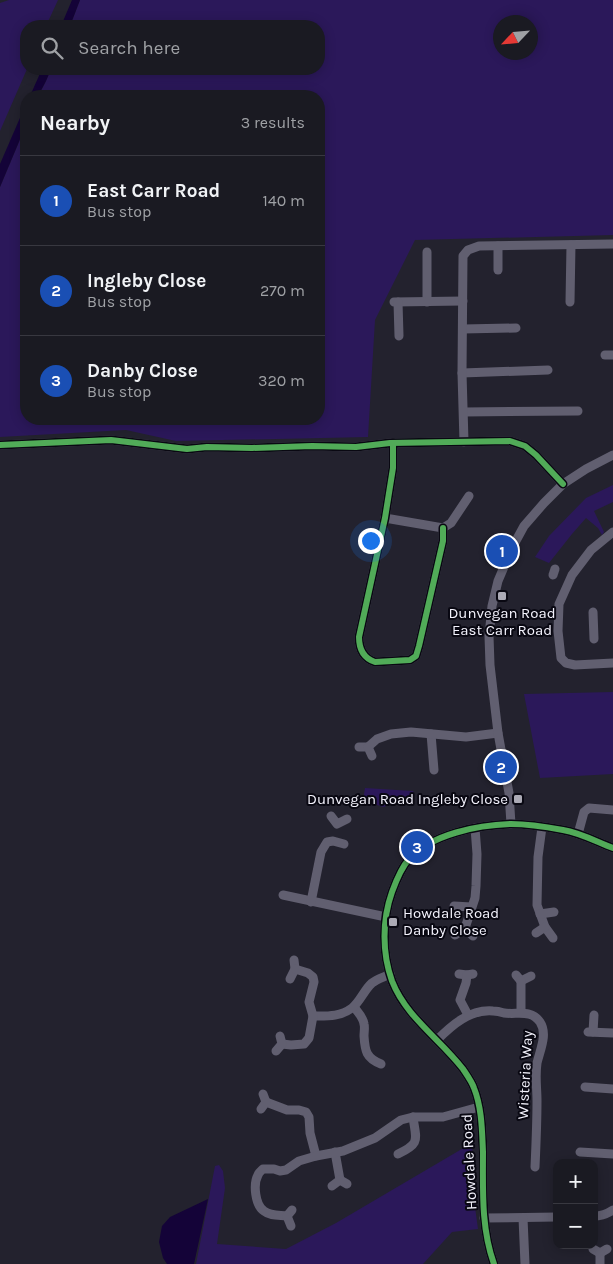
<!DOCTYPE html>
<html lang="en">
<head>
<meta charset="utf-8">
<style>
  body { margin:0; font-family:Karla,sans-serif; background:#27272f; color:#f1f3f6 }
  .controls { position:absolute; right:15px; bottom:15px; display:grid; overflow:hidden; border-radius:10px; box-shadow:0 2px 12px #0003 }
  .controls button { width:45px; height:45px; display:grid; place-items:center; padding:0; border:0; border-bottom:1px solid #383840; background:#1a1a22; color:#f1f3f6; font:25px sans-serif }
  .compass { position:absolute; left:493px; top:15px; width:45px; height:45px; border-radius:50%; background:#1a1a22; box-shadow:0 2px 12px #0003; rotate:244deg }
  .you { position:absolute; left:370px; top:540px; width:18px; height:18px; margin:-12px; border:4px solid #fff; border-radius:50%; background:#1a73e8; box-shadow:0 0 0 8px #1a73e833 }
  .badge { display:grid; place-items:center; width:32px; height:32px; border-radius:50%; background:#abaab5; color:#fff; font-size:16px; font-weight:700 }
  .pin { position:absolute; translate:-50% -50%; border:2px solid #fff; box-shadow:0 1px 5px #0006 }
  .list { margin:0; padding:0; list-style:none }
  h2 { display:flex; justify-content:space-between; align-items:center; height:65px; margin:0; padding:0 20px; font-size:21px }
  h2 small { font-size:16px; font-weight:400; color:#9fa1a5 }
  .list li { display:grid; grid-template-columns:32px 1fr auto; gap:15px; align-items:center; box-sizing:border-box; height:90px; padding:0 20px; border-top:1px solid #383840 }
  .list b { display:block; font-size:19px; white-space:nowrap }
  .list p { margin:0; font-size:16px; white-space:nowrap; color:#9fa1a5 }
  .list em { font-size:16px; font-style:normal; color:#9fa1a5 }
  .icon { flex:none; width:28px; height:28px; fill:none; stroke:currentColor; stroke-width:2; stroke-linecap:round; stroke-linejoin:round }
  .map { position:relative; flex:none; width:613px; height:1264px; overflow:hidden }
  .search { position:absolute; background:#1a1a22; box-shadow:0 2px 12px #0003; left:20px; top:20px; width:305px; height:55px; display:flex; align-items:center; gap:12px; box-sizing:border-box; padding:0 18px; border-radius:20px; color:#9fa1a5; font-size:19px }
  .panel { position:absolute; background:#1a1a22; box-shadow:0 2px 12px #0003; left:20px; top:90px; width:305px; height:335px; border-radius:20px }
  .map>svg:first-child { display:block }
  .green { fill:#2b185a; fill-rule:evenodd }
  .water { fill:#140338 }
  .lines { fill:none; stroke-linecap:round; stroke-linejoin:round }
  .minor { stroke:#615f70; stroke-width:9 }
  .cycleway-casing { stroke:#090812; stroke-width:9 }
  .cycleway { stroke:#51ab58; stroke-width:6 }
  .poi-dot { fill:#abaab5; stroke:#090812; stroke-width:2 }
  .labels { text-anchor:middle; stroke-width:4; stroke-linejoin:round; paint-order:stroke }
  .poi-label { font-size:15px; fill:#f4f3fd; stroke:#090812 }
  .street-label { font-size:15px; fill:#f4f3fd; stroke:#090812 }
</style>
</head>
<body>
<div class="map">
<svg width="613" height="1264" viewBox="0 0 613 1264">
  <rect width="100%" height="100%" fill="#23222e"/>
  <g class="green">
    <polygon points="9,0 58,0 46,26 26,26 26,69 27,69 0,131 0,3"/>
    <path d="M 80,0 L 613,0 L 613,235 L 415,240 L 375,320 L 368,437 L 176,441 L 126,430 L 0,437 L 0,187 L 26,125 L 26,419 L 319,419 L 319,96 L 38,96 C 43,88 47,79 51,69 L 319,69 L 319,26 L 70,26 ZM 500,22 L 530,22 L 530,52 L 500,52 Z"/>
    <polygon points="613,485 613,502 594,511 604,532 602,535 598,528 586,518 572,534 549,563 535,557 549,536 586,498"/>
    <polygon points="613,692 613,774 540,778 524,694"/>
    <polygon points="365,788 413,791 414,793 412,805 403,801 383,807 366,801 363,800"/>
    <polygon points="472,1143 475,1207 478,1229 452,1232 423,1264 196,1264 215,1166 219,1165 223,1171 225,1188 217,1244 286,1249 336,1223"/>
  </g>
  <g class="water">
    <polygon points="72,0 80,0 70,26 61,26"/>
    <polygon points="42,69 51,69 46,81 38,96 30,96"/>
    <polygon points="26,104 26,125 0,187 0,164"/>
    <polygon points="208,1199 194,1264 167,1264 163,1258 159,1242 162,1226 170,1217"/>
  </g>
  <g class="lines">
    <g class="minor">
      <polyline points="498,246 498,270"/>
      <polyline points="427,252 427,302"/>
      <polyline points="394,302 463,301"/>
      <polyline points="398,302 399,336"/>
      <polyline points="570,302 571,245"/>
      <polyline points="463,329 516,328"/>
      <polyline points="605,355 613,355"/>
      <polyline points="462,373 548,370"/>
      <polyline points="464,412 578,411"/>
      <polyline points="464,442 462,373 463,256 468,250 479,246 613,244"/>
      <path d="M 393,443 L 393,468 L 385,518 L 359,637 C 359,649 363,658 375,662 L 410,660 L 416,656 L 419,646 L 443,541 L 443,528"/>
      <polyline points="0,445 111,440 187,449 207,447 252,448 312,446 356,447 390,443 510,441 525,446 536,455 563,484"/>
      <polyline points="385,518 443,528 451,523 469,496"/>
      <polyline points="613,532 591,550 572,575 559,604 558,631 561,658 566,663 575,665 613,663"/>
      <polyline points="553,575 555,569"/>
      <polyline points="593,612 594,639"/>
      <polyline points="431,734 434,770"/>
      <polyline points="359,747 368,747 372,756"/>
      <polyline points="368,747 377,739 391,734 411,732 466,737 498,733"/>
      <polyline points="331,816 337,824 347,819"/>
      <polyline points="511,824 509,793 498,733 490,665 489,636 492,606 498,581 512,548 524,526 544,503 563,484 586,469 613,455"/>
      <polyline points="542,827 538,857 537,905 545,927 553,938"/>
      <polyline points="578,834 584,812 589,808 613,810"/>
      <polyline points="283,895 386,917"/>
      <polyline points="311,902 321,852 327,842 333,841 344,844"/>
      <polyline points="454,906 471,907"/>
      <polyline points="540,914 554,912"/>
      <polyline points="465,928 475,898 476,886 477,854 475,828"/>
      <polyline points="536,933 545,927"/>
      <polyline points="455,935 465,928 473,936"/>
      <polyline points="459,974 467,975 473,974"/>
      <polyline points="467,975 466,983 460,1000 468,1015"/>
      <polyline points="516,975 521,981 531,976"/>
      <polyline points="290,979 295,969 294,960"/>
      <polyline points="521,981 521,1012"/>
      <path d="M 354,1007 C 358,1012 363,1017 364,1024 C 365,1027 364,1032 364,1036 C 365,1051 366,1058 381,1064"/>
      <path d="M 313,1016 C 327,1016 340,1017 352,1008 C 360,1002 364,990 372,983 C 377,979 384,977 390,974"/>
      <polyline points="588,1032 613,1033"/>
      <polyline points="593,1032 594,1015"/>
      <path d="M 437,1040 C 452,1025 470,1009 493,1011 C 497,1011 501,1012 504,1013 C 517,1015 531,1009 540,1022 C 548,1034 540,1050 537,1063 C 535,1076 537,1088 537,1101 C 537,1123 536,1145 535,1167"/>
      <polyline points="282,1044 291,1045 304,1044 309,1038 313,1016 309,1002 314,982 313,977 308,973 295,969"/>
      <polyline points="276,1051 282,1044 280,1036"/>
      <polyline points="585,1087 613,1089"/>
      <polyline points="266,1102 287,1110 299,1110 306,1112 309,1117 310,1133 316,1156"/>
      <polyline points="261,1109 266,1102 263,1094"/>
      <polyline points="335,1152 340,1180"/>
      <polyline points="580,1152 613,1154"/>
      <path d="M 398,1154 C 421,1143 416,1140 413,1117"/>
      <polyline points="332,1186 340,1180 347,1184"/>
      <path d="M 287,1216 C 279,1215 270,1216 264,1211 C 255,1205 253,1184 258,1175 C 259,1172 261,1171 263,1169 L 274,1169 L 280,1171 L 286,1170 L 299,1161 L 316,1156 L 343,1151 L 375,1138 L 401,1120 L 413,1117 L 443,1117 L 479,1107"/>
      <path d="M 594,1216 C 602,1216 607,1214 613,1210"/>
      <polyline points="484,1218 557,1217"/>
      <polyline points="523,1218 525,1264"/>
      <polyline points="291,1226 287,1216 292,1210"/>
      <polyline points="593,1249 600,1253 607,1249"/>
      <polyline points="600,1253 600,1264"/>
      <path d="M 494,1264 C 481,1228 483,1189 483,1152 C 482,1131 482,1108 474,1088 C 472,1082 467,1075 463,1069 C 440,1039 406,1017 392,981 C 382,953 382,920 392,892 C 396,881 401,868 409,859 C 432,834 478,825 511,824 C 528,824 547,827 563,830 C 581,833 597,842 613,848"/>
    </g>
    <g class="cycleway-casing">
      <g id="cycleway">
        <path d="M 393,443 L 393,468 L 385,518 L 359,637 C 359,649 363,658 375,662 L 410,660 L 416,656 L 419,646 L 443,541 L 443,528"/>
        <polyline points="0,445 111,440 187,449 207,447 252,448 312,446 356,447 390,443 510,441 525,446 536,455 563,484"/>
        <path d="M 494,1264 C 481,1228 483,1189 483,1152 C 482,1131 482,1108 474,1088 C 472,1082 467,1075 463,1069 C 440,1039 406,1017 392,981 C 382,953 382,920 392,892 C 396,881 401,868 409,859 C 432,834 478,825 511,824 C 528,824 547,827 563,830 C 581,833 597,842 613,848"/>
      </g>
    </g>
    <use href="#cycleway" class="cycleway"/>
  </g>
  <g class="poi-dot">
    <rect x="497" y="591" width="10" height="10" rx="2.5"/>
    <rect x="513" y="794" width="10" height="10" rx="2.5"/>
    <rect x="388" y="917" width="10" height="10" rx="2.5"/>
  </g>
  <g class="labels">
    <g class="poi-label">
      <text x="502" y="618">Dunvegan Road<tspan x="502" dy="17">East Carr Road</tspan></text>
      <text x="508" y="804" text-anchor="end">Dunvegan Road Ingleby Close</text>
      <text x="403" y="918" text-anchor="start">Howdale Road<tspan x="403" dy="17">Danby Close</tspan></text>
    </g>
    <g class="street-label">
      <text transform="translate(525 1075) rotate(-87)" y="5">Wisteria Way</text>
      <text transform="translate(469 1162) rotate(-93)" y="5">Howdale Road</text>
    </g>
  </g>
</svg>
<div class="controls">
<button>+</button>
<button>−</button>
</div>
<svg class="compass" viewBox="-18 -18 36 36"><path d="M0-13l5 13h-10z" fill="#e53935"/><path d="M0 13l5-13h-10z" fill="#9fa1a5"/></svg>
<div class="you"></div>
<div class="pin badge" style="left:502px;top:551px;background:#1a4fb4">1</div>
<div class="pin badge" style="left:501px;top:767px;background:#1a4fb4">2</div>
<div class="pin badge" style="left:417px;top:847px;background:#1a4fb4">3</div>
<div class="search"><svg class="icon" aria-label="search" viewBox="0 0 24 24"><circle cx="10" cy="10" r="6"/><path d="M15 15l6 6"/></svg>Search here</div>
<section class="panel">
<h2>Nearby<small>3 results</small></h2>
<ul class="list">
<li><span class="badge" style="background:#1a4fb4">1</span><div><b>East Carr Road</b><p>Bus stop</p></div><em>140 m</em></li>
<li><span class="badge" style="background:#1a4fb4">2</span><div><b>Ingleby Close</b><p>Bus stop</p></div><em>270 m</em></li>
<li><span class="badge" style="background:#1a4fb4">3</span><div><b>Danby Close</b><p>Bus stop</p></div><em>320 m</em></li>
</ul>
</section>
</div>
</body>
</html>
